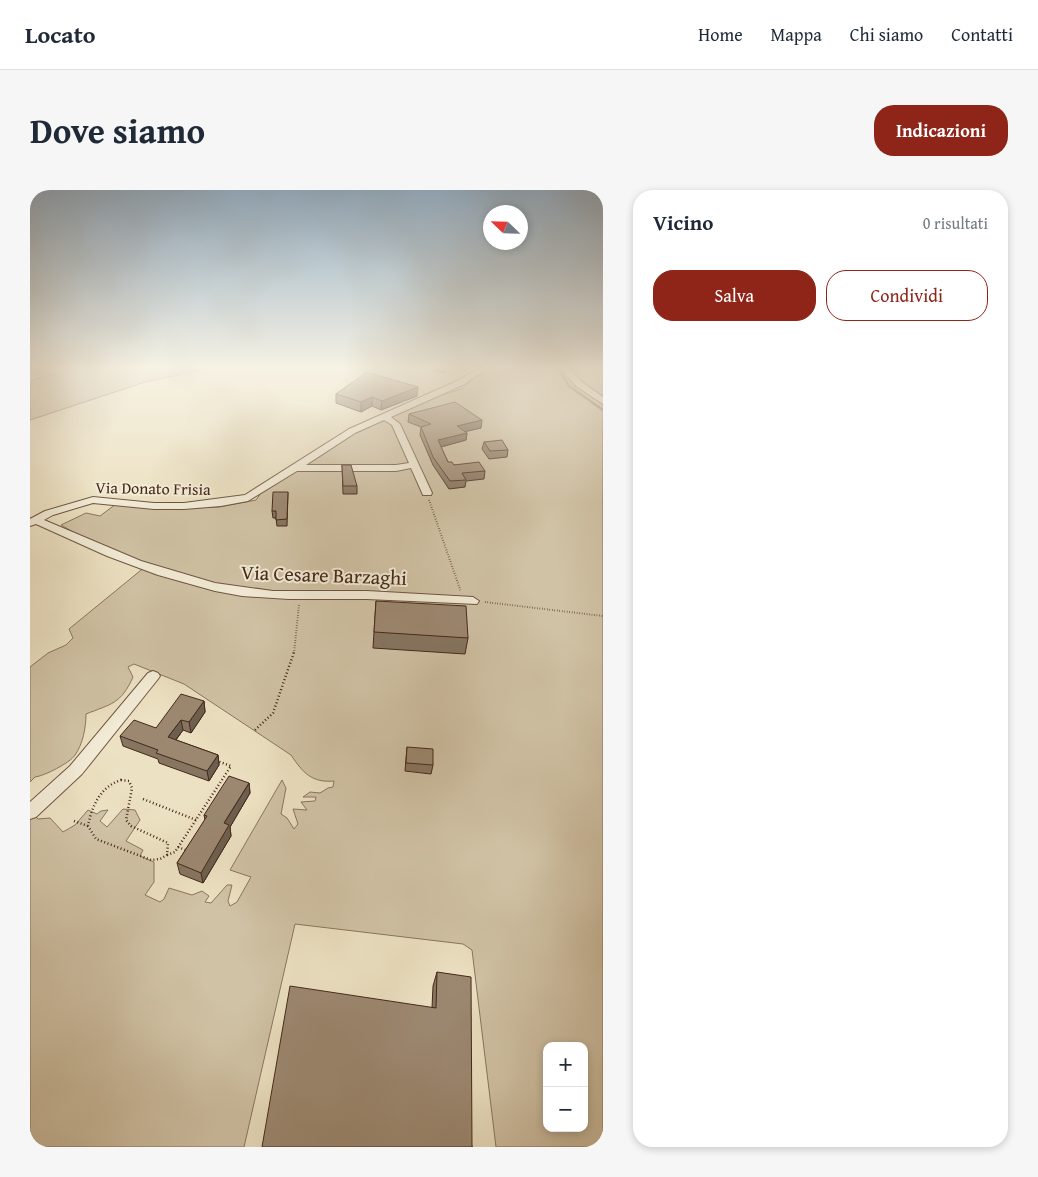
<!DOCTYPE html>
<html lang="it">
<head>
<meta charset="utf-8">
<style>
  body { margin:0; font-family:"Gentium Book Plus",serif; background:#f6f6f7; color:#1f2937 }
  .controls { position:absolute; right:15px; bottom:15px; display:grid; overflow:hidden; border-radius:10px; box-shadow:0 2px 8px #0003 }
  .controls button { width:45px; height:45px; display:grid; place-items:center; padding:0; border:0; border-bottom:1px solid #e0e1e3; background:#fff; color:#1f2937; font:25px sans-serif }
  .compass { position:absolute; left:453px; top:15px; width:45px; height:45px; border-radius:50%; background:#fff; box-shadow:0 2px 8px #0003; rotate:293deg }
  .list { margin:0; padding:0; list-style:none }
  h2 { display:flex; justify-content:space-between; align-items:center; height:65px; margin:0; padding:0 20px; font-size:21px }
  h2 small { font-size:16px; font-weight:400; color:#747a83 }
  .actions { display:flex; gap:10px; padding:15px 20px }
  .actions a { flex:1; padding:11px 0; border:1px solid #8f2418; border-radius:20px; text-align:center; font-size:18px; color:#8f2418 }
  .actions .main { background:#8f2418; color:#fff }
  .map { position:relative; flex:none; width:573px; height:957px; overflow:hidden; border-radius:20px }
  header { display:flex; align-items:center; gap:30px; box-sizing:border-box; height:70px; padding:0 25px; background:#fff; border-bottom:1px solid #e0e1e3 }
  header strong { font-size:24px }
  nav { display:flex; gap:28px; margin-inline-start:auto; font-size:18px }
  .intro { display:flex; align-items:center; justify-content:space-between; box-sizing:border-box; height:120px; padding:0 30px }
  h1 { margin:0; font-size:35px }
  .button { padding:12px 22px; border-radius:20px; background:#8f2418; color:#fff; font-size:18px; font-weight:700 }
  main { display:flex; gap:30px; padding:0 30px }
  aside { flex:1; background:#fff; border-radius:20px; box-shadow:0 2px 8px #0003 }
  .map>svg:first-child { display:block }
  .green { fill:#d0c2a5; stroke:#8a755f; fill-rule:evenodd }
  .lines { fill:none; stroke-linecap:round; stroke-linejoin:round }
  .stream { stroke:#87715c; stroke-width:2.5 }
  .minor-casing { stroke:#6f5643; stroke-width:2 }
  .path-far1 { stroke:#452819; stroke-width:2; stroke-dasharray:0.5 2; stroke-linecap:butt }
  .path { stroke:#452819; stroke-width:2.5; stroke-dasharray:1 2.5; stroke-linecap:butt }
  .minor { fill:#f3ecd7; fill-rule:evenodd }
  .wall { fill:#867561; stroke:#452819 }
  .shaded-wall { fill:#6d5f4f; stroke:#452819 }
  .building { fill:#9c8871; stroke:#452819 }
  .labels { text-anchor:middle; stroke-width:4; stroke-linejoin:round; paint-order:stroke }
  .far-street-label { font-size:16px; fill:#452819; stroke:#f3ecd7 }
  .street-label { font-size:20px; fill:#452819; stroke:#f3ecd7 }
</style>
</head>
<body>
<header>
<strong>Locato</strong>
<nav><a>Home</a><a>Mappa</a><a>Chi siamo</a><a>Contatti</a></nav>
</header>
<div class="intro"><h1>Dove siamo</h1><a class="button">Indicazioni</a></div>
<main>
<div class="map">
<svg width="573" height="957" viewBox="0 0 573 957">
  <rect width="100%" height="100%" fill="#ece1c2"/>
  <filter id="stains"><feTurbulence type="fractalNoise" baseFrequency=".004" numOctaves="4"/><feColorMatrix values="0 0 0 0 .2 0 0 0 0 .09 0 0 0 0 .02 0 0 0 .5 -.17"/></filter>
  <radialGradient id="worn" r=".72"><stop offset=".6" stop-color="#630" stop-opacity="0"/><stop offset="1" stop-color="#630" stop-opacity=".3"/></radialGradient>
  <g class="green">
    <polygon points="43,178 180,178 115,192 0,230 0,191"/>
    <path d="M 458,178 L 488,178 L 487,181 C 494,182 507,184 513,180 L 512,178 L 573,178 L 573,957 L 466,957 L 442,760 L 433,754 L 265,734 L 214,957 L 0,957 L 0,621 L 8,629 L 20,628 L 33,642 L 45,635 L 58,620 L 67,624 L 71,621 L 78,620 L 70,631 L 77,637 L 93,619 L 105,620 L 110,630 L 96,651 L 113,660 L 110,666 L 124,672 L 124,692 L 115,705 L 130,712 L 134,709 L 139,698 L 162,705 L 172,701 L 179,706 L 175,712 L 181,713 L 197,695 L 202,695 L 198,711 L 200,716 L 207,712 L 221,687 L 200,680 L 252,590 L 256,598 L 251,624 L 257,628 L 264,639 L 268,634 L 263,619 L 277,620 L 271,612 L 285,611 L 286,607 L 273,607 L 280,602 L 290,603 L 298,598 L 303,597 L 304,591 C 282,593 273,583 261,565 L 154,494 L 104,474 L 98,477 L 103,487 C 91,514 81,514 56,524 C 56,537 53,554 45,565 C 40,573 14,586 5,587 L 0,592 L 0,477 L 18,463 L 36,455 L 43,448 L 39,439 L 116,376 L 73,359 L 31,335 L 56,323 L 70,326 L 86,314 L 129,319 L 189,317 L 226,310 L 231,303 L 341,233 L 395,210 L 432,199 L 447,184 ZM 517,856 L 554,856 L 554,938 L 517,938 Z"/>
  </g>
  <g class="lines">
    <polyline class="stream" points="528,178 539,196 573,220"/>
    <g class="minor-casing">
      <g id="minor">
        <path d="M 449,178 L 458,178 L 433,195 L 361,227 L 370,234 L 402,303 L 401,305 L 393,305 L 381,278 L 366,281 L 267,281 L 218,311 L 191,316 L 154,319 L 124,319 L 63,313 L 23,325 L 14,330 L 111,371 L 185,393 L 243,401 L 337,401 L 443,407 L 449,411 L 447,414 L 337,409 L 259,409 L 212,406 L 185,401 L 128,385 L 77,366 L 6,334 L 0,336 L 0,329 L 15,321 L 63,307 L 124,313 L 154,313 L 215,305 L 319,239 L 427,191 ZM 354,230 L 362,235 L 379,273 L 366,275 L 276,275 L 325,243 Z"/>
        <polygon points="530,178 538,178 552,192 573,207 573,214 546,196"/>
        <polygon points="123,481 128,483 130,486 128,489 52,584 6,627 0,629 0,612 40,576 118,483"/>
      </g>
    </g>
    <g class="path-far1">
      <polyline points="399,310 431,402"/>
      <polyline points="455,412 573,426"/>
      <polyline points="264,463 269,415"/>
    </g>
    <g class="path">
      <polyline points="225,540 243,523 264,462"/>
      <path d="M 91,590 L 99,591 L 102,598 L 96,630 L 101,636 L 138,653 L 137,665 L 130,669 L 121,670 L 66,649 L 58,636 C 62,616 70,597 91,590 Z"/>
      <polyline points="113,609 166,630"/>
      <polyline points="44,631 58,636"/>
      <polyline points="148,657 158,661"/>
      <polyline points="137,665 145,662 201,576 187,571"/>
    </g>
    <use href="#minor" class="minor"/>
  </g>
  <g class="wall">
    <polygon points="403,178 418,178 415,183 403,181"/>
    <polygon points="423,178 437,178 435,181"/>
    <polygon points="306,204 387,206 351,220 342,216 331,222 306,213"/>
    <polygon points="379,224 451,238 435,241 437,243 436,250 411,257 418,272 424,275 455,281 454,289 436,291 435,297 419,299 403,275 390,245 391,237 378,232"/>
    <polygon points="454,252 478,260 477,267 459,269 452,259"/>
    <polygon points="312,275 327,296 327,304 313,304"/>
    <polygon points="258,302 257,336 247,336 246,328 243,328 242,321"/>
    <polygon points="346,411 438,448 435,464 343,458"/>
    <polygon points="174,511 175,522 161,543 153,540 146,550 188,565 189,575 179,591 129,573 128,569 93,556 90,546 126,538"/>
    <polygon points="377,557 403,575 401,584 375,581"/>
    <polygon points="219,593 220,603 200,637 201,646 173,693 150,684 147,673 175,630 174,625"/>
    <polygon points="407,782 442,957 402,818 403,796"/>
  </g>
  <g class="shaded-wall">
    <polygon points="388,197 387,206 351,220 352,211"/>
    <polygon points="342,207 342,216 331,222 331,212"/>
    <polygon points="452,230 451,238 426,244 427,236"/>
    <polygon points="437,243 436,250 407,258 408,250"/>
    <polygon points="174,511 175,522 161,543 159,532"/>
    <polygon points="151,530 153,540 140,558 138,547"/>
    <polygon points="188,565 189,575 179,591 177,581"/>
    <polygon points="219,593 220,603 200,637 201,646 173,693 171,683 194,633"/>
  </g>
  <g class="building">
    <polygon points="337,182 388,197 352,211 342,207 331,212 306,204"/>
    <polygon points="425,212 452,230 427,236 437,243 408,250 418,272 422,272 424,275 449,272 455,281 432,283 436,290 420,291 403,267 391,237 401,234 379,224"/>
    <polygon points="472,250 478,260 460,261 454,252"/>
    <polygon points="312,275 321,275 327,296 313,296"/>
    <polygon points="243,302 258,302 257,329 246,330 246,321 242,321"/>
    <polygon points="346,411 436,416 438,448 344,442"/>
    <polygon points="151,504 174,511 159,532 151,530 138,547 188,565 177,581 126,563 128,560 90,546 104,530 126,538"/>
    <polygon points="377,557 403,559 403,575 376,573"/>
    <polygon points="199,586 219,593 194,633 199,635 171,683 147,673 177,626 174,625"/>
    <polygon points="407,782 441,787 442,957 232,957 260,796 406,818"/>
  </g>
  <linearGradient id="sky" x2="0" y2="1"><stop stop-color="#93adc2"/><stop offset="0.57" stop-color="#f6f2e4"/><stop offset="1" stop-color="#f6f2e4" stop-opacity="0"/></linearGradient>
  <rect width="573" height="312" fill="url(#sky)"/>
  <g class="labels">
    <g class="far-street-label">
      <text transform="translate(123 298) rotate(1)" y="6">Via Donato Frisia</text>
    </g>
    <g class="street-label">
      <text transform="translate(294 385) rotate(2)" y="7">Via Cesare Barzaghi</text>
    </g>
  </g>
  <rect width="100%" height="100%" filter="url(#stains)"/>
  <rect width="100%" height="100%" fill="url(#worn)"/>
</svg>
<div class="controls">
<button>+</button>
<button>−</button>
</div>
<svg class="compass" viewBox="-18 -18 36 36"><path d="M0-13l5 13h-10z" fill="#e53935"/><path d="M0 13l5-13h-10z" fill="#747a83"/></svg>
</div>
<aside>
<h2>Vicino<small>0 risultati</small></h2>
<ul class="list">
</ul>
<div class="actions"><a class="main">Salva</a><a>Condividi</a></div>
</aside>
</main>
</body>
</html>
